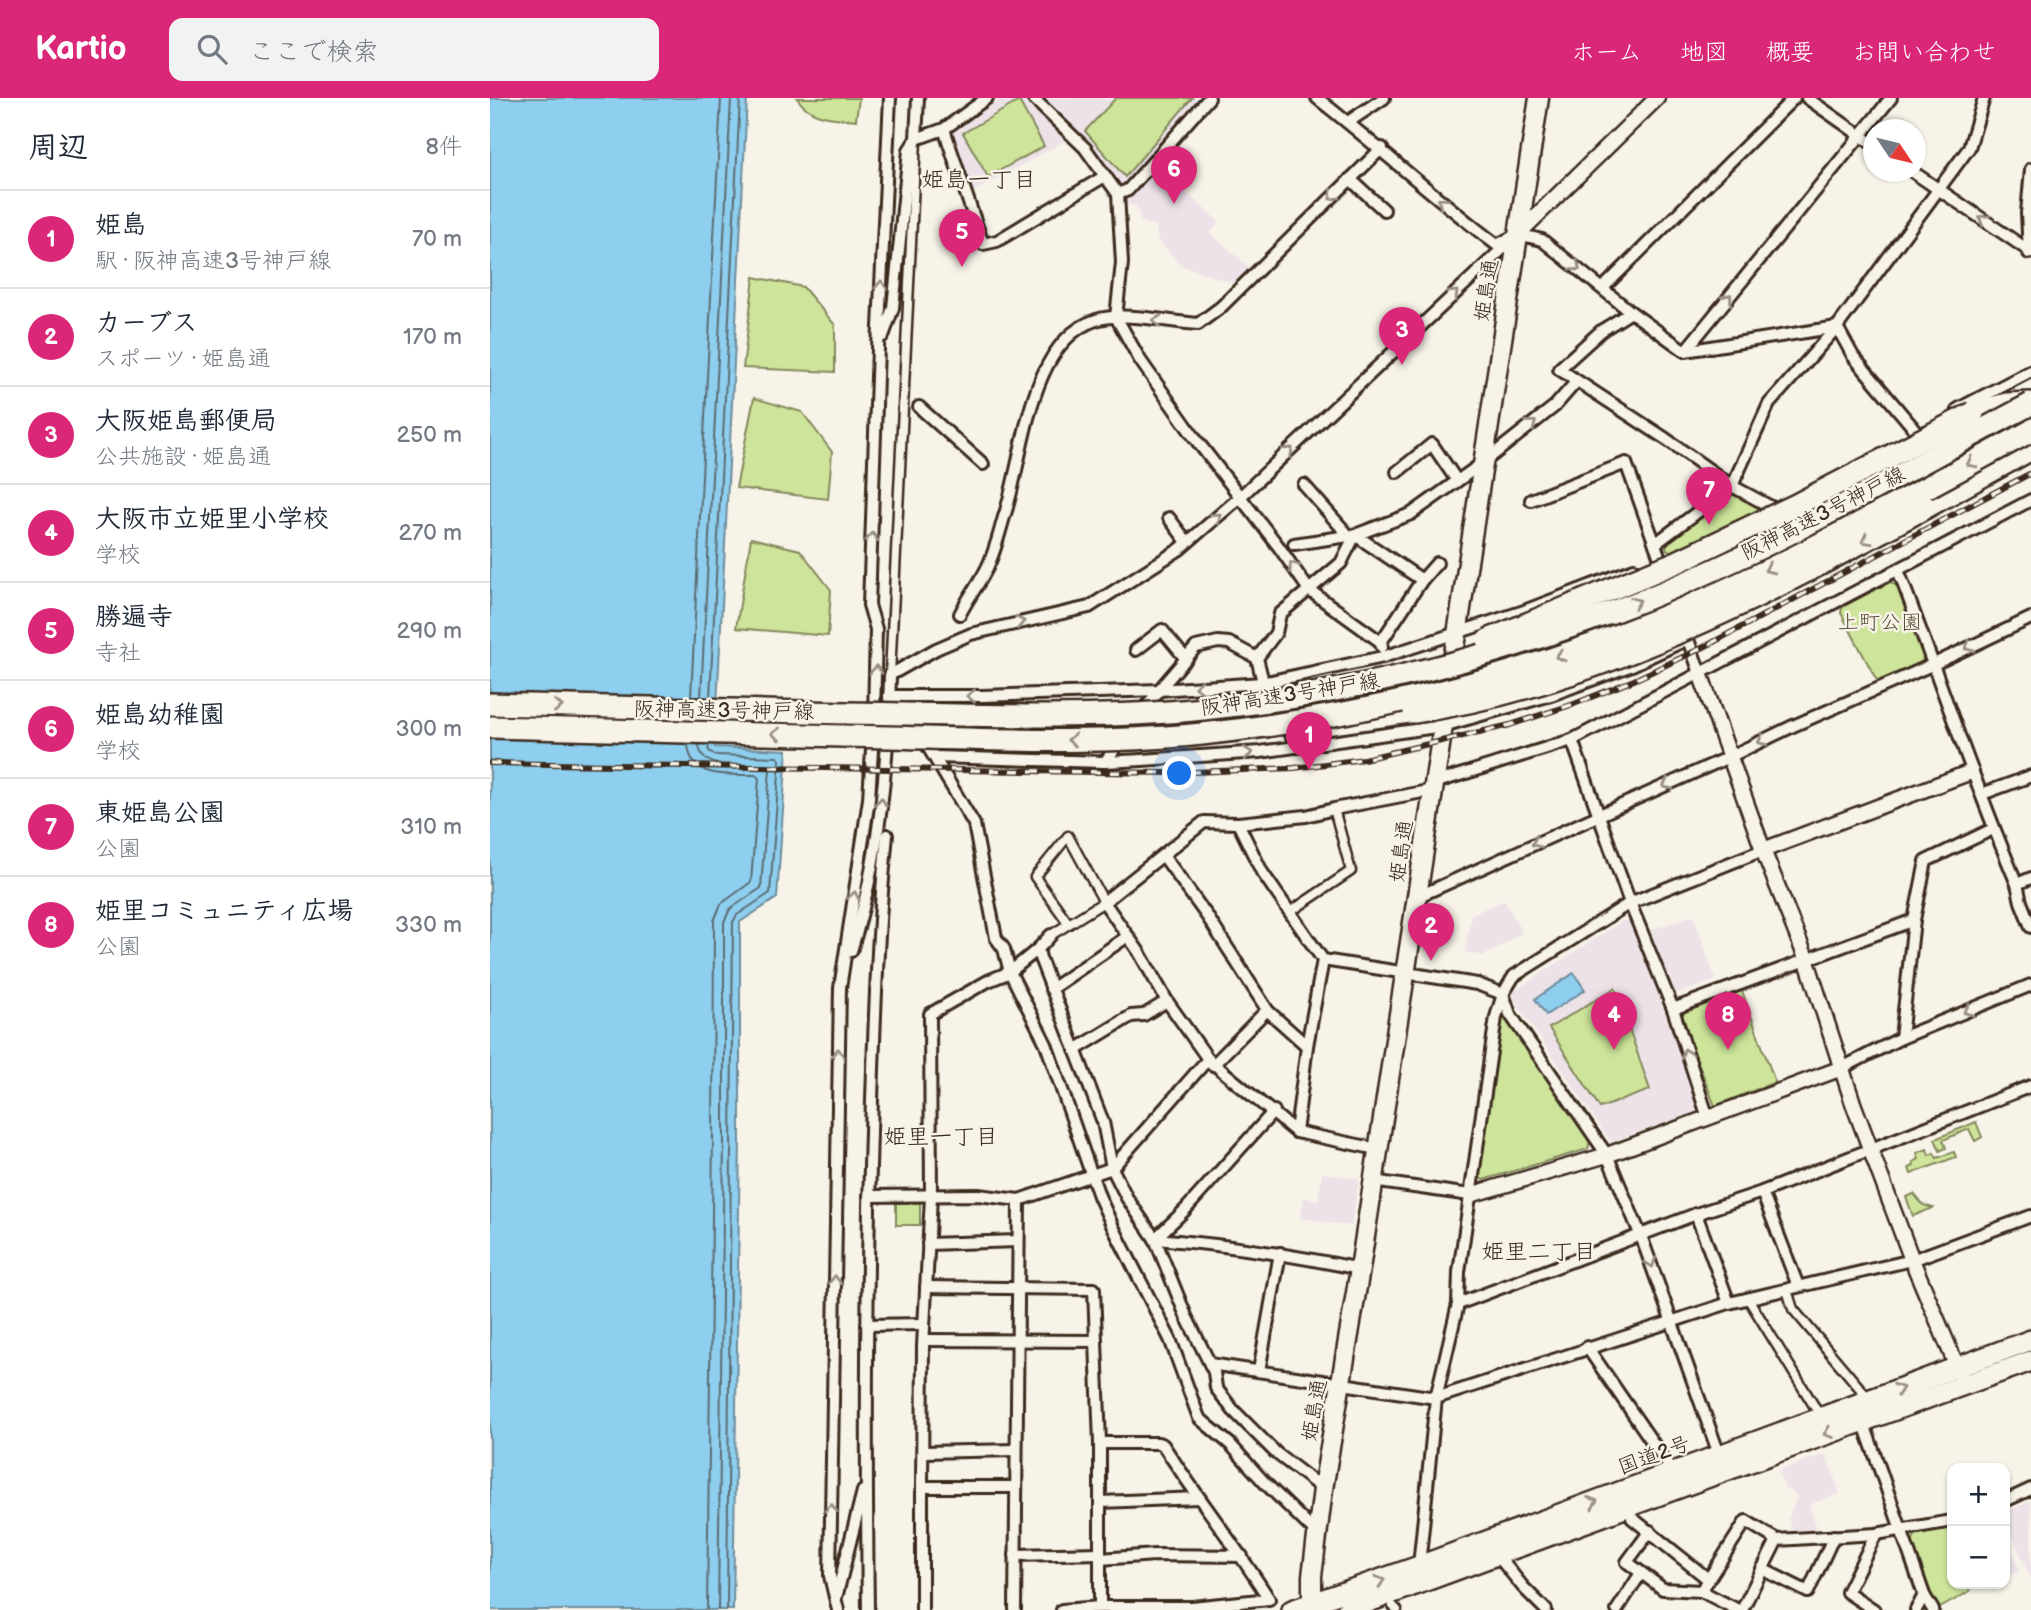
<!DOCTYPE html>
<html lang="ja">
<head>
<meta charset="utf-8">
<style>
  body { margin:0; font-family:"Balsamiq Sans","Klee One",sans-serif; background:#f2f2f3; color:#1f2937 }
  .controls { position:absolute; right:21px; bottom:21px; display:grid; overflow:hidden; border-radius:14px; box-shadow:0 2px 5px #0004 }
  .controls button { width:63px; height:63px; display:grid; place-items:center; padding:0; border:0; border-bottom:2px solid #e0e1e3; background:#fff; color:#1f2937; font:35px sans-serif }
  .compass { position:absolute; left:1373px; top:21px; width:63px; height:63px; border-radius:50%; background:#fff; box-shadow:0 2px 5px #0004; rotate:125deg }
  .you { position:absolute; left:690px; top:676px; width:24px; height:24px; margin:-18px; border:5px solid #fff; border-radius:50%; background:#1a73e8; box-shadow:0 0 0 10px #1a73e833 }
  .badge { display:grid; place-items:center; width:46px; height:46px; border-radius:50%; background:#db2777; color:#fff; font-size:23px; font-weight:700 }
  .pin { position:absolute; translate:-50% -58px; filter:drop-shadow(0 2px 4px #0008) }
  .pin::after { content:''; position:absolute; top:37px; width:24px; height:21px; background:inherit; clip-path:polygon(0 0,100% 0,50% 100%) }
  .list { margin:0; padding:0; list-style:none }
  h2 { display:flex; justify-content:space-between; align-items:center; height:91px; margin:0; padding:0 28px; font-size:30px }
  h2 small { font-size:23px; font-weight:400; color:#747a83 }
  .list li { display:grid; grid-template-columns:46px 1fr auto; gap:21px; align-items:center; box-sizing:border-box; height:98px; padding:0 28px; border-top:2px solid #e0e1e3 }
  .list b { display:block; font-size:26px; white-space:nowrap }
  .list p { margin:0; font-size:23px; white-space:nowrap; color:#747a83 }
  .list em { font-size:23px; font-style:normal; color:#747a83 }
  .icon { flex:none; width:38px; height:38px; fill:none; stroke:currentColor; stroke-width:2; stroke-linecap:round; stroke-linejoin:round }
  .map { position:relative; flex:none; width:1541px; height:1512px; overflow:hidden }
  header { display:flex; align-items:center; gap:42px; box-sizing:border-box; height:98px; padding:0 35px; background:#db2777; color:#fff }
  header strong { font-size:33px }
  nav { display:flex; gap:38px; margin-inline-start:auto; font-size:24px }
  .search { width:490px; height:63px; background:#f2f2f3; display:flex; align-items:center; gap:18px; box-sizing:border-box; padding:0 24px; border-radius:14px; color:#747a83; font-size:26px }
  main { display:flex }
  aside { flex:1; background:#fff }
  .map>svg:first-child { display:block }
  .built { fill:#ece2e8 }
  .green { fill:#cde49a; stroke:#84875c; stroke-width:2 }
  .water { fill:#8eceef; stroke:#6d8c9b; stroke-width:2 }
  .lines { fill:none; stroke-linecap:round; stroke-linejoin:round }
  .shore { stroke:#5c6c72; stroke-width:2 }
  .pedestrian-casing { stroke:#3b2a1e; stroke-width:13 }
  .minor-casing { stroke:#3b2a1e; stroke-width:16 }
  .tertiary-casing { stroke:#3b2a1e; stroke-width:19 }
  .primary-casing { stroke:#3b2a1e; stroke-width:23 }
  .trunk-casing { stroke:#3b2a1e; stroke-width:24 }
  .motorway-casing { stroke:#3b2a1e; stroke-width:26 }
  .pedestrian { stroke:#f7f3e8; stroke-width:8 }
  .minor { stroke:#f7f3e8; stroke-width:10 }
  .tertiary { stroke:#f7f3e8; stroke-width:14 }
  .primary { stroke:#f7f3e8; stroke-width:18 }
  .trunk { stroke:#f7f3e8; stroke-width:19 }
  .motorway { stroke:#f7f3e8; stroke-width:21 }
  .rail-casing { stroke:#3b2a1e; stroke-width:6 }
  .rail { stroke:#f7f3e8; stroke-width:3.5; stroke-dasharray:10; stroke-linecap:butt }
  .motorway-bridge-casing { stroke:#3b2a1e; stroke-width:26; stroke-linecap:butt }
  .motorway-bridge { stroke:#f7f3e8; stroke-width:21 }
  .oneway { stroke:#998e83 }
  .labels { text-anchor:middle; stroke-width:5; stroke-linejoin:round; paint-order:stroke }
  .street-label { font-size:21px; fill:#3b2a1e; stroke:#f7f3e8 }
  .park-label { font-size:21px; fill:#584f37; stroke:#f7f3e8 }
  .neighbourhood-label { font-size:23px; fill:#3b2a1e; stroke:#f7f3e8 }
</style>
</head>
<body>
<header>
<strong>Kartio</strong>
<div class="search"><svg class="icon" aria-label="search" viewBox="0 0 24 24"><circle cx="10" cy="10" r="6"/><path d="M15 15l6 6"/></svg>ここで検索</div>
<nav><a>ホーム</a><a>地図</a><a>概要</a><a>お問い合わせ</a></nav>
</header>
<main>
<aside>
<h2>周辺<small>8件</small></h2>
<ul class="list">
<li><span class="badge">1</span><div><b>姫島</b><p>駅 · 阪神高速3号神戸線</p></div><em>70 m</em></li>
<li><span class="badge">2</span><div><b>カーブス</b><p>スポーツ · 姫島通</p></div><em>170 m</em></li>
<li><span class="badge">3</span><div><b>大阪姫島郵便局</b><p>公共施設 · 姫島通</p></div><em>250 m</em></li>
<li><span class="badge">4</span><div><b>大阪市立姫里小学校</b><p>学校</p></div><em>270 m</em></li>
<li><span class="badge">5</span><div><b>勝遍寺</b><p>寺社</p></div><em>290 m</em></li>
<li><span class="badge">6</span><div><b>姫島幼稚園</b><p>学校</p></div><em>300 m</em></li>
<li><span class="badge">7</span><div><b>東姫島公園</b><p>公園</p></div><em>310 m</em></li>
<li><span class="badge">8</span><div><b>姫里コミュニティ広場</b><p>公園</p></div><em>330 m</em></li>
</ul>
</aside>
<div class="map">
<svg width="1541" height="1512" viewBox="0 0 1541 1512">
  <rect width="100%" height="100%" fill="#f7f3e8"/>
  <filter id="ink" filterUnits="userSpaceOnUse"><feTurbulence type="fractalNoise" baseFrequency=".0143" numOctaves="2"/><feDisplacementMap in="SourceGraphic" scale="14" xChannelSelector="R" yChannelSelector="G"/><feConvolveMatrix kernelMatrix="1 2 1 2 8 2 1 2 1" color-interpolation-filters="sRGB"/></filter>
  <g filter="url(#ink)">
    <g class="built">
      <polygon points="511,0 531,0 576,42 483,94 461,37 463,30"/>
      <polygon points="549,0 714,0 637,87 631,87 599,46"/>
      <polygon points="667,69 729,124 720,135 760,170 745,186 691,167 668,143 666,128 650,123 648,108 635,105"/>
      <polygon points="1015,802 1032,835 994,858 975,854 981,817"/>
      <polygon points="1203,817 1226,882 1184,897 1161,832"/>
      <polygon points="1134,822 1141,825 1209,1004 1206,1014 1121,1044 1023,900 1024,893"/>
      <polygon points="832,1075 869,1081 861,1128 810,1120 814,1100 828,1102"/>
      <polygon points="1335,1356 1350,1395 1319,1407 1327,1432 1303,1434 1298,1421 1307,1399 1303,1393 1296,1392 1288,1373"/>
      <polygon points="1541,1403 1541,1482 1515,1419 1515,1414"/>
      <polygon points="1515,1436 1530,1473 1515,1479"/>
    </g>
    <g class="green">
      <path d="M 307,0 L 369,0 L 366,22 C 344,20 320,21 307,0 Z"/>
      <polygon points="626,0 702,0 635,79 595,33"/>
      <polygon points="529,3 554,48 498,79 473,35"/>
      <polygon points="264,179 313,189 345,227 345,274 253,270"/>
      <polygon points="264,300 312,314 342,354 338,401 246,390"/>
      <polygon points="1243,393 1271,409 1273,413 1182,454 1176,451 1178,442"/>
      <polygon points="261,440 310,452 341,492 338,538 246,530"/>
      <polygon points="1400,484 1407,488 1435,555 1431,565 1391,583 1386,581 1351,515 1352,509"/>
      <polygon points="1125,890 1160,992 1110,1010 1059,930"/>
      <polygon points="1251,890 1285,984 1225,1008 1191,920 1196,910"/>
      <polygon points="1017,917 1100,1042 1098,1051 993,1082 987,1077 1011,919"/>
      <polygon points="1486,1024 1492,1039 1485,1043 1479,1031 1453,1042 1456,1050 1450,1053 1445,1041"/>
      <polygon points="1437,1051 1439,1057 1444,1055 1447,1060 1464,1054 1466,1059 1421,1076 1419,1070 1424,1068 1423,1064 1429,1061 1427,1055"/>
      <polygon points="1424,1096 1433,1107 1443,1110 1423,1118 1416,1099"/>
      <rect x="406" y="1105" width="24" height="22"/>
      <polygon points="1458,1430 1462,1443 1462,1486 1478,1486 1480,1493 1450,1510 1442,1498 1422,1443 1426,1436"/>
    </g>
    <g class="water">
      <polygon points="0,0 257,0 225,649 297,652 287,800 250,824 250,1041 243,1512 0,1512"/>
      <polygon points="1084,875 1095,892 1056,917 1045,901"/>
    </g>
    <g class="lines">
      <g class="shore">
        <polyline points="201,599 231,0"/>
        <polyline points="211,599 241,0"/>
        <polyline points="220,599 250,0"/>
        <path d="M 198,646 C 200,683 240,676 266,677 L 269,681 L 261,784 L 231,806 L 224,823 L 223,1041 L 217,1512"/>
        <path d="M 209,647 C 211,675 257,667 277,667 L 280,671 L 271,790 L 240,811 L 234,824 L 234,1041 L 228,1512"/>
        <polyline points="218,647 219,653 225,657 287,659 290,662 280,795 247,817 243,824 237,1512"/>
      </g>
      <g class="pedestrian-casing">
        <g id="pedestrian">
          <polyline points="400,577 426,42"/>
          <polyline points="800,814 861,773 844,711"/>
          <polyline points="561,837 614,804 578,738 545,779 579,826"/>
          <polyline points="1297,1192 1303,1211 1373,1294"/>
          <polyline points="1259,1202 1326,1311"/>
          <polyline points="903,1508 907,1512"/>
        </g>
      </g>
      <g class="minor-casing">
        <g id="minor">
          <polyline points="543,0 595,50 628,96 632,165 626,219 650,262 707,343 789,449 819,492 891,544"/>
          <path d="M 827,0 C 888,48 945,100 1007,147 L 1028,136 L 1052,142 L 1141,214 L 1195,253 L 1347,229 L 1479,50 L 1494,0"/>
          <polyline points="1317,0 1384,47"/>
          <polyline points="858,24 894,0"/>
          <polyline points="454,31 493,146 507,143 615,78"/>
          <polyline points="426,41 454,31 497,0"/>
          <polyline points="1423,74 1538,152"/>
          <polyline points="860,81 894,112"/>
          <polyline points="628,96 638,92 719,0"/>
          <polyline points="1539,155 1537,115 1541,71"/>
          <polyline points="1113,190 1304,0"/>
          <polyline points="1141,214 1111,233 1069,271 1176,341 1242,388 1283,410"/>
          <polyline points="393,238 403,210 419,52 426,41 428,0"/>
          <polyline points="1195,253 1401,0"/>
          <polyline points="429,309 493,366"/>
          <polyline points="1468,311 1541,273"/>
          <polyline points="907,374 942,346 967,383"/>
          <polyline points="814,387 859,438"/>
          <polyline points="1041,402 1136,365 1182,494"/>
          <polyline points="679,420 697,444"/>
          <polyline points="804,446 865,437 921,416 994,364 1065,308 1086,284"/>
          <polyline points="1165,446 1242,388 1279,306 1347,229 1363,258 1426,333"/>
          <path d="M 1408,472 C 1448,576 1483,683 1527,786 L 1531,804 L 1541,829"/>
          <path d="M 470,516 C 478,500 489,486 497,470 C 505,454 509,436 514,419 C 534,362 537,244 606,222 C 634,213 678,224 708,226 L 731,209 L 892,50"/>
          <polyline points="1196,536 1210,575"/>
          <polyline points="892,549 891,544 932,482 947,465"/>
          <polyline points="646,552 672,532 696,561"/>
          <polyline points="774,588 767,560 786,535 790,516 851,465 865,437 932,482"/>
          <polyline points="399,598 492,598 669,592 772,585 893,559 1034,513 1144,471"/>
          <polyline points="782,602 808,649"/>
          <polyline points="419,617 484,726 506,840 514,851 520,874 556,946 609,1098 622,1127 680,1241 709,1320 740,1346 774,1384 827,1436"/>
          <polyline points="384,619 386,531 379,507 388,250 400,0"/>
          <polyline points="1082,642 1140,805 1183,911 1218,1020"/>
          <polyline points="446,659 615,664 652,662 770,654 953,628 1061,597 1142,567 1198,541"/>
          <polyline points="615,664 669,592 706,549 728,544 739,545 767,560"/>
          <polyline points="944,685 1082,642 1541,402"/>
          <polyline points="1492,696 1541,678"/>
          <polyline points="748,725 772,774 833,862 817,948 806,1034 887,1051"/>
          <polyline points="673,757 717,818 778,913 817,948"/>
          <polyline points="1527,786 1541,780"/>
          <polyline points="927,799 1239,659 1303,628 1444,566 1541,520"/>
          <polyline points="561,837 548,851 550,860 613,1024 622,1070 637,1100 665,1141 696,1218 724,1274 726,1290 743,1312 786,1355 833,1391"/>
          <path d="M 361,853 C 389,765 398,670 400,577 L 446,551 L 481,536 L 599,509 L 690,451 L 749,400 L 1028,136"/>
          <polyline points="833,862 987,886 1013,896"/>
          <polyline points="561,891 638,838"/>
          <polyline points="1013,896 1020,916 1117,1057 1151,1138 1230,1359"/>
          <polyline points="1183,911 1424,822"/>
          <polyline points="1411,940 1424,822 1436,763 1503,731"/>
          <polyline points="585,952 641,918 654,917 677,903"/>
          <polyline points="723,967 777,912"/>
          <polyline points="1352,970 1411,940 1541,887"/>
          <polyline points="806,1034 718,961 677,903 649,854 614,804 714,724 748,725 816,718 844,711 943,692"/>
          <polyline points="882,1083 980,1097"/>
          <polyline points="1272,1094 1308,1188"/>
          <polyline points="379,1098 488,1097 529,1102 622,1070 718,961"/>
          <polyline points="1206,1116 1239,1205"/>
          <path d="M 665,1141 C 734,1146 801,1157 870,1171"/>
          <polyline points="665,1141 695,1112 784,1013"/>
          <polyline points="438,1146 528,1143"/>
          <polyline points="436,1189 604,1191 606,1243"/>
          <polyline points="968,1206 1206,1116 1272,1094 1541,988"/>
          <polyline points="377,1227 434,1226"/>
          <polyline points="434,1242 606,1243 610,1345 610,1509"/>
          <polyline points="1097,1249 1183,1374"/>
          <polyline points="720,1266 946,1300 1239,1205 1422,1162 1541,1118"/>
          <polyline points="769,1273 790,1155"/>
          <polyline points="1373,1323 1434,1497 1443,1512"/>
          <polyline points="433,1354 526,1352"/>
          <polyline points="526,1389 432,1389 433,1248 441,1099 440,916 498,883 520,874 548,851"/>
          <polyline points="1515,1403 1541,1391"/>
          <polyline points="611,1404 708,1400"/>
          <polyline points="1142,1420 1218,1481"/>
          <polyline points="1160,1433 1137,1464 1173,1491 1211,1493"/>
          <polyline points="525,1457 610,1455"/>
          <polyline points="1008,1458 1033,1489 1056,1512"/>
          <polyline points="610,1461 665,1457 752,1458"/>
          <polyline points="929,1468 946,1300 968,1206 969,1174 1006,919 1013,896 1024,878 1140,805 1273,752"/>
          <polyline points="1272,1471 1318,1494 1344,1438"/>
          <polyline points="347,1496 373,1393"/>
          <polyline points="348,1512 340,1478 350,890 379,701 383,635"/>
          <path d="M 378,1512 C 376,1353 376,1194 381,1034 C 384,935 387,836 397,737"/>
          <polyline points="432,1512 432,1389"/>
          <polyline points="525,1512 529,1102"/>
          <path d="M 572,1512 L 610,1509 L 702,1509 L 779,1501 C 746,1448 707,1399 673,1347 L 668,1345 L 610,1345"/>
          <polyline points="1127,1512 1151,1475"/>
          <polyline points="1248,1512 1211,1493 1256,1423 1287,1442 1386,1436 1462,1423"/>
          <polyline points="1252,1512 1287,1442"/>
          <polyline points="1384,1512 1357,1494 1386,1436"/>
          <polyline points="1426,1512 1434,1497"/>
        </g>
      </g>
      <g class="tertiary-casing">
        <g id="tertiary">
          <polyline points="1028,136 1167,0"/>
          <polyline points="1210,575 1273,752 1316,860 1363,1005 1422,1162 1470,1276"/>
          <polyline points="1273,752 1481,674"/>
          <polyline points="980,1097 1117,1057 1352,970"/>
        </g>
      </g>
      <g class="primary-casing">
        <polyline id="primary" points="822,1512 822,1478 833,1391 870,1171 1049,0"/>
      </g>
      <g class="trunk-casing">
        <g id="trunk">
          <polyline points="802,1512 929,1468 1541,1242"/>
          <polyline points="857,1512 1235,1373 1541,1263"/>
        </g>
      </g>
      <g class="motorway-casing">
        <g id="motorway">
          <polyline points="1483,315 1517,306 1541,305"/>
          <polyline points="1436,409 1541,351"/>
          <polyline points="0,606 357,615"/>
          <polyline points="0,629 354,638"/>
        </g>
      </g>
      <use href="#pedestrian" class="pedestrian"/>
      <use href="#minor" class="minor"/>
      <use href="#tertiary" class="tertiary"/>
      <use href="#primary" class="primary"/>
      <use href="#trunk" class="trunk"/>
      <use href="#motorway" class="motorway"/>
      <g class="rail-casing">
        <polyline id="rail" points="0,665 679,675 804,670 874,661 1020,627 1084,606 1144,582 1214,549 1541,375"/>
      </g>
      <use href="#rail" class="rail"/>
      <g class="motorway-bridge-casing">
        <g id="motorway-bridge">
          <polyline points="998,542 1187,464 1304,408 1483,315"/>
          <path d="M 924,614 C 1107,587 1276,497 1436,409"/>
          <path d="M 357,615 C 475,616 595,623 713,611 C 865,596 1014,557 1156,501 C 1289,448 1414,373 1541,306"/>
          <path d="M 354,638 C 473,640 593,648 712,636 C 872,619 1017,583 1166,522 C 1296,469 1418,399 1541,333"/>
        </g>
      </g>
      <use href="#motorway-bridge" class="motorway-bridge"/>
    </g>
    <defs><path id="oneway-chevron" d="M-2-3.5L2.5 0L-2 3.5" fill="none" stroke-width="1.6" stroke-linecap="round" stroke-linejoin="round" transform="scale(1.75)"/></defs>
    <g class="oneway">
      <use href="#oneway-chevron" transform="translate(843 98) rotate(136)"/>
      <use href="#oneway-chevron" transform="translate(952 104) rotate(-140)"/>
      <use href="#oneway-chevron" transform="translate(1493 121) rotate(-146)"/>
      <use href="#oneway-chevron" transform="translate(1086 169) rotate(39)"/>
      <use href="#oneway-chevron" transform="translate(391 187) rotate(-87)"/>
      <use href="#oneway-chevron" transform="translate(964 196) rotate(-44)"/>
      <use href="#oneway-chevron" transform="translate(1238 200) rotate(-51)"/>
      <use href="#oneway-chevron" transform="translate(667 223) rotate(-174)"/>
      <use href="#oneway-chevron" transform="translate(1042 326) rotate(-38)"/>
      <use href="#oneway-chevron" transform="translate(799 353) rotate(-43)"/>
      <use href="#oneway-chevron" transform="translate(1481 365) rotate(152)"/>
      <use href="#oneway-chevron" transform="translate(727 419) rotate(-41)"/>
      <use href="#oneway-chevron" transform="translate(382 439) rotate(-88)"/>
      <use href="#oneway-chevron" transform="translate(1376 442) rotate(151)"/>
      <use href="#oneway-chevron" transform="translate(803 468) rotate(-124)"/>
      <use href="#oneway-chevron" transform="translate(1279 471) rotate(154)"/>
      <use href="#oneway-chevron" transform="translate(1146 504) rotate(-21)"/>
      <use href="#oneway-chevron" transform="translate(530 524) rotate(-12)"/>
      <use href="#oneway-chevron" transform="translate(1479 549) rotate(154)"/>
      <use href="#oneway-chevron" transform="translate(1070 558) rotate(162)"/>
      <use href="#oneway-chevron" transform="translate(386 572) rotate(-90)"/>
      <use href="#oneway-chevron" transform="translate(709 589) rotate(176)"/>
      <use href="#oneway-chevron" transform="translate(481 598) rotate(-180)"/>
      <use href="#oneway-chevron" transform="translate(68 608) rotate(1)"/>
      <use href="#oneway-chevron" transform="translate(286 636) rotate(-179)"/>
      <use href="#oneway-chevron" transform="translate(582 642) rotate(179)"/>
      <use href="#oneway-chevron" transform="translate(1272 643) rotate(154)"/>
      <use href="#oneway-chevron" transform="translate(758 655) rotate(-4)"/>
      <use href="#oneway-chevron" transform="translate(1177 687) rotate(154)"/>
      <use href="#oneway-chevron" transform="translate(391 704) rotate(-83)"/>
      <use href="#oneway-chevron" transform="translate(1046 745) rotate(155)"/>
      <use href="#oneway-chevron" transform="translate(364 798) rotate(-81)"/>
      <use href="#oneway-chevron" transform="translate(1478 913) rotate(158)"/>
      <use href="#oneway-chevron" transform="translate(348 955) rotate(-89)"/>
      <use href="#oneway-chevron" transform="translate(1196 955) rotate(-108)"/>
      <use href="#oneway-chevron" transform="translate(1161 1165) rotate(70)"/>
      <use href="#oneway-chevron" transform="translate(345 1182) rotate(-89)"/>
      <use href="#oneway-chevron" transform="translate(1409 1291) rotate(-20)"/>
      <use href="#oneway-chevron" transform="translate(1338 1335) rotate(160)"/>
      <use href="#oneway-chevron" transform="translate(1103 1404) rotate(-20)"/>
      <use href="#oneway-chevron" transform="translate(341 1410) rotate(-89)"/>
      <use href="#oneway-chevron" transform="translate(890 1483) rotate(-20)"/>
    </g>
  </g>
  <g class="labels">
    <g class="street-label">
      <text transform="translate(996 192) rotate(-81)" y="7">姫島通</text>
      <text transform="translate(1333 415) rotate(-27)" y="7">阪神高速3号神戸線</text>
      <text transform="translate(800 596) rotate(-9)" y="7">阪神高速3号神戸線</text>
      <text transform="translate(234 612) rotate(1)" y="7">阪神高速3号神戸線</text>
      <text transform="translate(911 753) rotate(-82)" y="7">姫島通</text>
      <text transform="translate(824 1312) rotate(-80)" y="7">姫島通</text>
      <text transform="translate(1164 1357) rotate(-20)" y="7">国道2号</text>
    </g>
    <g class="park-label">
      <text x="1390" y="531">上町公園</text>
    </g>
    <g class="neighbourhood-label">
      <text x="489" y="89">姫島一丁目</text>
      <text x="451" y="1046">姫里一丁目</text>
      <text x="1049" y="1161">姫里二丁目</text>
    </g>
  </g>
</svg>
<div class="controls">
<button>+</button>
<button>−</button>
</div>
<svg class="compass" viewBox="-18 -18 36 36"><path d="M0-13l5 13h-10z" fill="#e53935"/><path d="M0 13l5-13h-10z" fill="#747a83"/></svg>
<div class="you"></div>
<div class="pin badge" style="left:819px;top:672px">1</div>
<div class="pin badge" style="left:941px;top:863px">2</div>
<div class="pin badge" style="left:912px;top:267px">3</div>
<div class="pin badge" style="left:1124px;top:952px">4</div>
<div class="pin badge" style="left:472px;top:169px">5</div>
<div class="pin badge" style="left:684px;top:106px">6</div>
<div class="pin badge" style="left:1219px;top:427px">7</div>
<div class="pin badge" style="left:1238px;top:952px">8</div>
</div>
</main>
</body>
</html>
